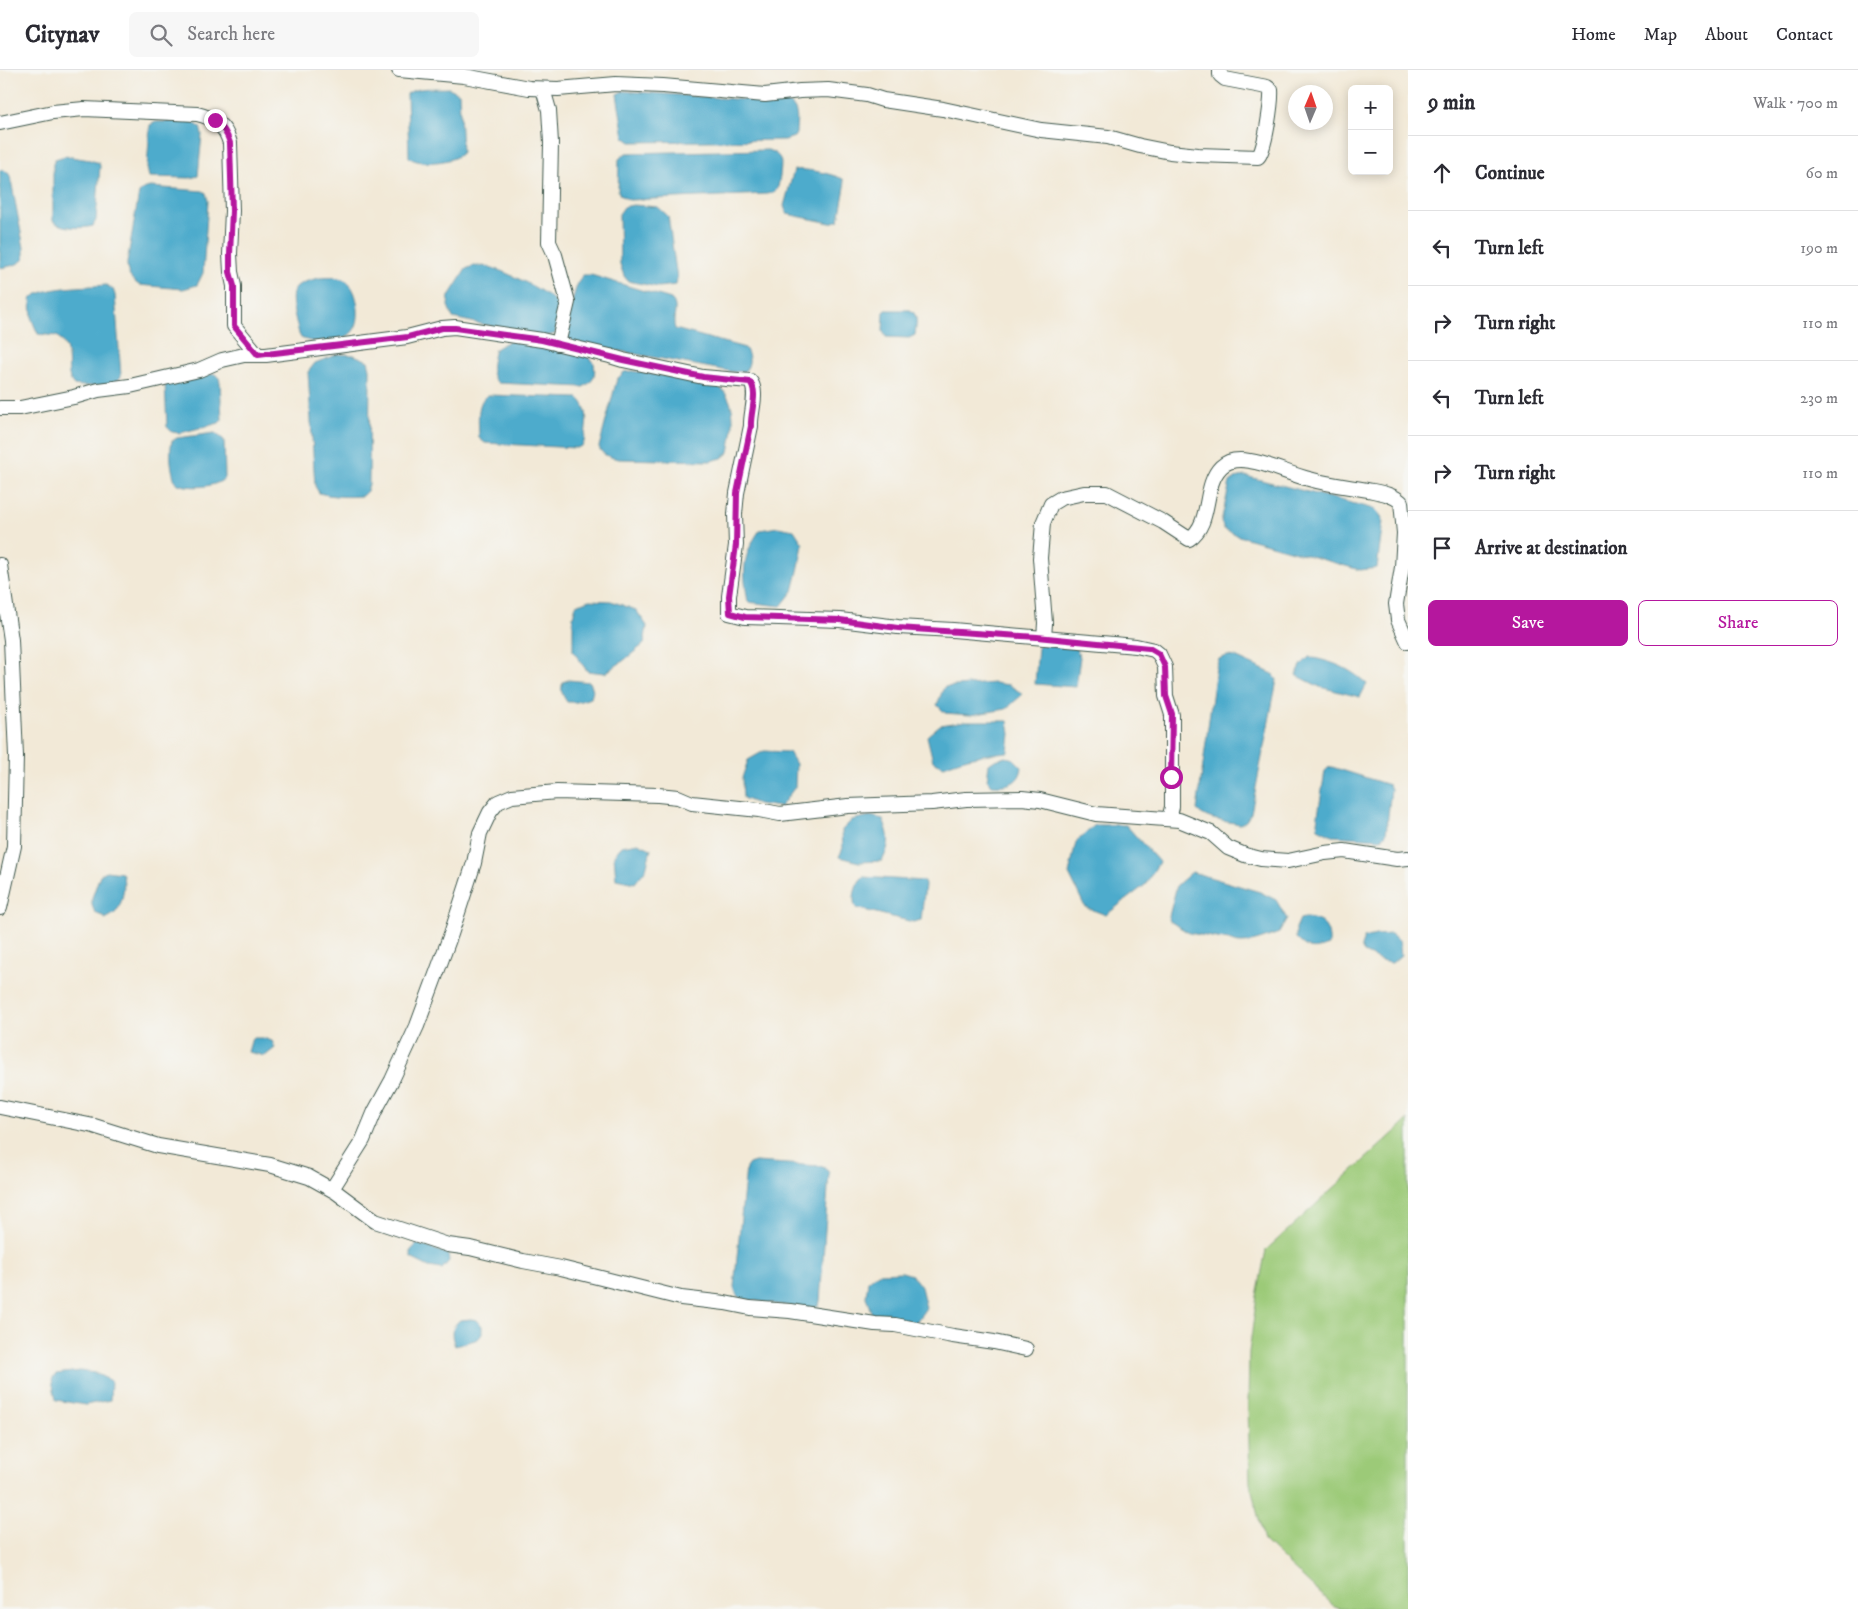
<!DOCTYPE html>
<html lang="en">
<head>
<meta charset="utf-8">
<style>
  body { margin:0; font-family:"IM FELL DW Pica",serif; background:#f7f7f7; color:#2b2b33 }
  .controls { position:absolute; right:15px; top:15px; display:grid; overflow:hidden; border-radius:8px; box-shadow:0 2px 12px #0003 }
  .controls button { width:45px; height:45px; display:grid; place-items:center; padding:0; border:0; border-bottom:1px solid #e1e1e2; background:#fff; color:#2b2b33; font:25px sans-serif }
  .compass { position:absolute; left:1288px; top:15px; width:45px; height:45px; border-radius:50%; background:#fff; box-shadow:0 2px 12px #0003; rotate:2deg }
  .stop { position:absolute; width:15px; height:15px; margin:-11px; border:4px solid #b5179e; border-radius:50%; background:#fff }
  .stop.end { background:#b5179e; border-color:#fff; box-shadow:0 1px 5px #0008 }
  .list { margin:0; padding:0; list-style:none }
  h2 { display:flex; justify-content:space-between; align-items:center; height:65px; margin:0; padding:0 20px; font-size:21px }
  h2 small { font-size:16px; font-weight:400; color:#7c7c81 }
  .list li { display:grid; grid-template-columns:32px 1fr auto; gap:15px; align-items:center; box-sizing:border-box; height:75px; padding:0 20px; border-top:1px solid #e1e1e2 }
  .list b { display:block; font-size:19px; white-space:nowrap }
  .list em { font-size:16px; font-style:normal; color:#7c7c81 }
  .actions { display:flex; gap:10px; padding:15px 20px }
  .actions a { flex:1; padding:11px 0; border:1px solid #b5179e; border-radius:8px; text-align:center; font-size:18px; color:#b5179e }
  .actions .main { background:#b5179e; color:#fff }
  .icon { flex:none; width:28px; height:28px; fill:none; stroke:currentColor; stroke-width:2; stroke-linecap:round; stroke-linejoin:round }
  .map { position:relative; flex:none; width:1408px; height:1539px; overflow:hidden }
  header { display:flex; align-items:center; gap:30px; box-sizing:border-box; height:70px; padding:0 25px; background:#fff; border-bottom:1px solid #e1e1e2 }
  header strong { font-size:24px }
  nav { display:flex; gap:28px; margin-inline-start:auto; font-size:18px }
  .search { width:350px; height:45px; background:#f7f7f7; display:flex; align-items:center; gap:12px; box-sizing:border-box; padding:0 18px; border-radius:8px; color:#7c7c81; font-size:19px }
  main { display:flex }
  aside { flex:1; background:#fff }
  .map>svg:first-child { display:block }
  .green { fill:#9cca78; stroke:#5e8456 }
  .water { fill:#4dabcc; stroke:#367480 }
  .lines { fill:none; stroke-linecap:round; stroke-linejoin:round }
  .minor-casing { stroke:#3f574c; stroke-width:16 }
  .minor { stroke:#fff; stroke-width:14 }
  .route { stroke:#b5179e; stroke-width:6 }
</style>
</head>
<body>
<header>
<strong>Citynav</strong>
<div class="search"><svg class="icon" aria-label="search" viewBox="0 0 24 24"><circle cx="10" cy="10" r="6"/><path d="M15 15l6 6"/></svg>Search here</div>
<nav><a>Home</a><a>Map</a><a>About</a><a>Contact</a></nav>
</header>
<main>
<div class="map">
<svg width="1408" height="1539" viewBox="0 0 1408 1539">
  <rect width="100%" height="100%" fill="#f6f6f2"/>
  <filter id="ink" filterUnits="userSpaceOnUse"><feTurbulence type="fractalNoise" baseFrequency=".02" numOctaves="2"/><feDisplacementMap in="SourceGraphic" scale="10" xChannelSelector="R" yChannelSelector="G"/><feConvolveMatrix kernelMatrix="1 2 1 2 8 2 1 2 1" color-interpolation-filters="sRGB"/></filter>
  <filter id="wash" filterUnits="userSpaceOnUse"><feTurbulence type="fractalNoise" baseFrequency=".0096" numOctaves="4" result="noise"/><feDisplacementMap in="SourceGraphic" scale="20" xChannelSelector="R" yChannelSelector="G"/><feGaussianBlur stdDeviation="1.12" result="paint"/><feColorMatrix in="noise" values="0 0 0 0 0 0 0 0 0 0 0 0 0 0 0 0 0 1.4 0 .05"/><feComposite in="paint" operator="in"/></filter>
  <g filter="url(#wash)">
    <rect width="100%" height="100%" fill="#f2e9d7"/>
    <polygon class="green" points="1408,1050 1408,1539 1341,1539 1331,1534 1264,1471 1250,1412 1248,1336 1249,1282 1257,1226 1266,1180"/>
    <g class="water">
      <path d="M 449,18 L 459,23 L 462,82 C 456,93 417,96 409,87 L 407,24 C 416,16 437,19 449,18 Z"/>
      <path d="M 623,21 L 789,33 C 800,40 796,52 796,64 L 794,67 L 785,70 L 631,72 L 624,67 L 617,24 Z"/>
      <polygon points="191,51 200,57 202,64 198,106 190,108 149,107 147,98 150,55 156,52"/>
      <path d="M 768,80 C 784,86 781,92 780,106 C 779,110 779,116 777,119 C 775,122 770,123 767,124 L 629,130 L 620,125 L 618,121 L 619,89 L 626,83 Z"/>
      <path d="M 65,86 L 90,90 L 99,93 L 100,96 L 96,150 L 93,156 C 82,159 61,158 53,151 L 53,94 L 55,89 Z"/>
      <path d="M 0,100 L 4,100 L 10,105 L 24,178 L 24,189 C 17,196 9,196 0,198 Z"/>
      <path d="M 794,100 C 805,98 833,104 843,109 L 845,117 L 839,150 L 830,153 L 787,144 L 784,136 Z"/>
      <path d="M 150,117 L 203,121 L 206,123 L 208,131 L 203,203 L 197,215 L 183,219 L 139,215 C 130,209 127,204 127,193 L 139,123 L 143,119 Z"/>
      <polygon points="633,135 658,137 668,146 677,208 676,215 658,217 628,211 624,206 620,194 619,144 624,137"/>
      <path d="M 473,196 C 478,196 484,196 489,197 C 503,200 556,225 560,238 L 555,264 L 543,267 L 453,248 L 448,236 L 449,226 L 466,199 Z"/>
      <path d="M 583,205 L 591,205 L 671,229 C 680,237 671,248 675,259 L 745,278 C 750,286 751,294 745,301 L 734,302 L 570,272 C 564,262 574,213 583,205 Z"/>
      <path d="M 319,208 C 326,208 335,206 342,209 C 357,213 362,246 355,258 C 346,275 316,275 301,268 L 299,264 C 297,253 287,225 296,217 C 301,212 312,210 319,208 Z"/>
      <path d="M 106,215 L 113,219 L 115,225 L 121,306 C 117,317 85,317 74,315 C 62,303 77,283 57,266 L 38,264 L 32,250 L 31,229 C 41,216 89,217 106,215 Z"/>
      <path d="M 886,240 L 910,240 C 919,244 916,256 915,265 L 909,268 L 886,267 L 883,261 L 884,242 Z"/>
      <path d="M 511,271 L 585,284 L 594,293 C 596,305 594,312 583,317 L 498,313 C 488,304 492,291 495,279 L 503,274 Z"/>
      <path d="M 338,284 L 354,285 L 368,291 L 370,299 L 369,414 L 367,421 L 362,426 C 347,427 334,427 319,423 L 315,416 L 308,302 L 315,293 Z"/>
      <path d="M 632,301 L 713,313 C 739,326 734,358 729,382 L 722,388 L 710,391 L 619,389 C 610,387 602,386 599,377 L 617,309 L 624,302 Z"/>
      <polygon points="215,304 219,308 220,312 222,350 219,353 180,363 172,362 167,357 165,314 170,308"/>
      <path d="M 488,325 L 578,328 C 591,340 586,356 584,372 L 582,376 L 576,378 L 485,373 L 479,368 C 479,355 475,332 488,325 Z"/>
      <path d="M 215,363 L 224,370 L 225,408 C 215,418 188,419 176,413 C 171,402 169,382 172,371 L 177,368 Z"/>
      <polygon points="1245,406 1375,439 1381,446 1383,451 1377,498 1360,500 1239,466 1224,459 1221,452 1230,412 1235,408"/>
      <path d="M 778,457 L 794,460 L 803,474 L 799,497 L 793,521 L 781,536 L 748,532 C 743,502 741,487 760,460 Z"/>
      <polygon points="589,530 611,531 636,540 647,556 644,574 623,591 605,603 587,601 573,581 573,547 576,535"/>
      <polygon points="1040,575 1071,576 1076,578 1080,587 1076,617 1035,614 1038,578"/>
      <path d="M 1227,586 L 1235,587 L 1273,604 L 1277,610 L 1251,743 L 1246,751 L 1240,754 C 1226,751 1207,751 1197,740 L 1216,597 L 1219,589 Z"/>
      <path d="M 1309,587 C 1333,592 1348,597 1367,614 L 1360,627 L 1320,617 L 1296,605 L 1302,594 Z"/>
      <path d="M 568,610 L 590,612 L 593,620 L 591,628 L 577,632 L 567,632 C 562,624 560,621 563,612 Z"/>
      <polygon points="994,613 1009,615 1023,624 1006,639 970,645 945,643 937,635 944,617"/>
      <path d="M 965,651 L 1008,651 L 1010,664 L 1008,682 C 985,684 965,687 944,696 L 933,691 L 927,666 L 940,655 Z"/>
      <polygon points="764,681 789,682 796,694 795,717 780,737 758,734 743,728 742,708 748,690"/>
      <path d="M 1006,687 L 1014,689 L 1022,697 C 1020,714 1007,716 992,715 L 987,710 L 989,694 L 995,690 Z"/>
      <polygon points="1332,697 1389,715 1391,719 1386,764 1381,769 1334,766 1318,758 1317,752 1325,701 1328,698"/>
      <path d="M 870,746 L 883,749 C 890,766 891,774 882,791 L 859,792 L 839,787 L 843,778 L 842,760 L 852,750 Z"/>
      <polygon points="1095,755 1126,755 1159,792 1145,815 1106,845 1085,837 1069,804 1076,772"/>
      <polygon points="638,773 651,779 646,799 635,813 616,809 614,785 622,776"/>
      <path d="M 106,801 L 122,803 C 126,813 123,833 116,842 C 113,845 109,847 105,849 L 105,847 L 95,843 L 92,835 L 92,828 L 100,805 Z"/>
      <path d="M 1192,802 L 1260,822 L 1276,830 L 1287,849 L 1279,863 C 1264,868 1244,878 1229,870 L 1189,863 L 1168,850 L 1177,815 Z"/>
      <path d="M 863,807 L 924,811 L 925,815 L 921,850 L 913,852 L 856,838 C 851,829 856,813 863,807 Z"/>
      <path d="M 1305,848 C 1323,849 1330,857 1329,875 C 1312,881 1308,880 1296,868 L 1296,858 L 1300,849 Z"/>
      <polygon points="1391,864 1399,870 1401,885 1392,893 1381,891 1364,883 1361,876 1364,868 1376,865"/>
      <polygon points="252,968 263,968 272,971 275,978 265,986 248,982"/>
      <polygon points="755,1092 820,1096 825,1098 829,1103 820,1231 819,1235 807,1239 743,1229 737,1226 734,1217 746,1098 749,1094"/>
      <polygon points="417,1174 448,1184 449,1191 442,1199 429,1197 411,1188 411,1180"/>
      <polygon points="902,1202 912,1205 921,1217 926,1238 916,1252 872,1245 866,1227 868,1211 878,1203"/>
      <path d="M 471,1249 L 477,1250 L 482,1256 L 482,1264 L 478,1269 L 455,1276 C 451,1265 450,1258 460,1250 Z"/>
      <polygon points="80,1301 95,1303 111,1311 110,1330 85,1335 56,1330 52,1310 56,1304"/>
    </g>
  </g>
  <g filter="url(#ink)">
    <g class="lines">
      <g class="minor-casing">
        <g id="minor">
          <path d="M 399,0 L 464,6 L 529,18 L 558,19 L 616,14 L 663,16 L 765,25 L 800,21 L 828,20 L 867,25 L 883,30 L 943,39 L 1041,60 L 1108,67 L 1140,76 L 1170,82 L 1198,85 L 1258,87 C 1265,81 1272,31 1271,20 L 1267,17 L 1225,9 L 1220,5 L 1220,0"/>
          <polyline points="543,19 549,40 551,73 549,172 555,185 568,232 558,274"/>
          <path d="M 0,53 L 53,42 L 84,39 L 197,44 C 214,48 225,55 230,73 L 232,141 L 230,184 L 231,202 L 234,216 L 234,256 L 258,285"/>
          <path d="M 0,338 L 20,338 L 74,327 L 98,320 L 130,316 L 199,300 L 222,290 L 244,285 L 266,285 L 407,267 L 442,258 L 455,257 L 542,270 L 610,286 L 623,290 L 703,307 L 750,311 C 759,322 750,343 751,356 L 737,423 L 735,444 L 736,475 L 729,526 L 729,543 L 745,547 L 840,550 L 898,557 L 953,560 L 1136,576 L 1154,580 L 1159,584 L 1165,597 L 1166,626 L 1172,645 L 1172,737 L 1169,749"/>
          <polyline points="0,495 11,570 16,686 14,776 0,838"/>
          <path d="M 1044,568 L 1045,553 L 1040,488 L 1043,453 L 1051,434 L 1061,428 L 1084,423 L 1107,423 L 1163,452 L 1189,469 C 1213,453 1202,416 1221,397 C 1229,389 1240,389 1250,391 C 1270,394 1289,404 1309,409 C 1330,415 1352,417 1373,421 C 1383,423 1393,425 1401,432 L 1404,463 L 1402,497 L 1396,534 L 1398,550 L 1408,572"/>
          <polyline points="0,1037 94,1056 158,1076 270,1095 309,1107 336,1122 375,1151 448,1175 470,1178 523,1191 561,1198 681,1228 725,1233 750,1238 790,1241 875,1254 895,1255 953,1266 994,1272 1026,1279"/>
          <polyline points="332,1119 363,1070 375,1041 392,1010 417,956 451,864 474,793 480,763 490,742 498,732 512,726 557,722 658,725 678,727 692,733 759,740 780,744 848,736 932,733 966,729 1022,728 1040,730 1096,744 1179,750 1211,763 1228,778 1245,785 1261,789 1288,791 1325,783 1344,781 1397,789 1408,788"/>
        </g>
      </g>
      <use href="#minor" class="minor"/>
    </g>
  </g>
  <g class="lines" filter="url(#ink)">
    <path class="route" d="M 215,50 C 223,57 227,63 230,73 L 232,141 L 230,184 L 230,202 L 234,216 L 234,256 L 258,285 L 408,267 L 442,258 L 455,258 L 542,270 L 623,290 L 703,307 L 750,312 C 759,322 750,343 751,356 L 737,423 L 736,475 L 729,526 L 730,543 L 745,547 L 840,550 L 898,558 L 1037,567 L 1149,578 L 1159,584 L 1165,597 L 1166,626 L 1172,644 L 1171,707"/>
  </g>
</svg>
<div class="controls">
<button>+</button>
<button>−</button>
</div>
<svg class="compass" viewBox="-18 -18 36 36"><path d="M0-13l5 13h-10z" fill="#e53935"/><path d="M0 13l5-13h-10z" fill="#7c7c81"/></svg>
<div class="stop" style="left:1171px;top:707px"></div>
<div class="stop end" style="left:215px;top:50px"></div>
</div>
<aside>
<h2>9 min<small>Walk · 700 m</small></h2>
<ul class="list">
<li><svg class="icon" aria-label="ahead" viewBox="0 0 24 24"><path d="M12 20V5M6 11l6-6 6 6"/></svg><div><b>Continue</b></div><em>60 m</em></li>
<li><svg class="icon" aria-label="left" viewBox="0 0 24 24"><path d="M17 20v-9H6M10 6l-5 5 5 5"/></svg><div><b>Turn left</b></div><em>190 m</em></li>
<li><svg class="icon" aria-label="right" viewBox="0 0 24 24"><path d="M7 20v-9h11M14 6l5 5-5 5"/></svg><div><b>Turn right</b></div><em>110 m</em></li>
<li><svg class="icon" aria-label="left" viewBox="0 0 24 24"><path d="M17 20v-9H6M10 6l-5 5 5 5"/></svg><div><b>Turn left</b></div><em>230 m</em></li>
<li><svg class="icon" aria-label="right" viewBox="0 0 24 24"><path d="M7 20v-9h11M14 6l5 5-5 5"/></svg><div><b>Turn right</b></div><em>110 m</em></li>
<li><svg class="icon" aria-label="arrive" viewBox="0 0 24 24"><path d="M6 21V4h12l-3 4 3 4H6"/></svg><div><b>Arrive at destination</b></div></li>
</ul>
<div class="actions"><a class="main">Save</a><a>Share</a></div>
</aside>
</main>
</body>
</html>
